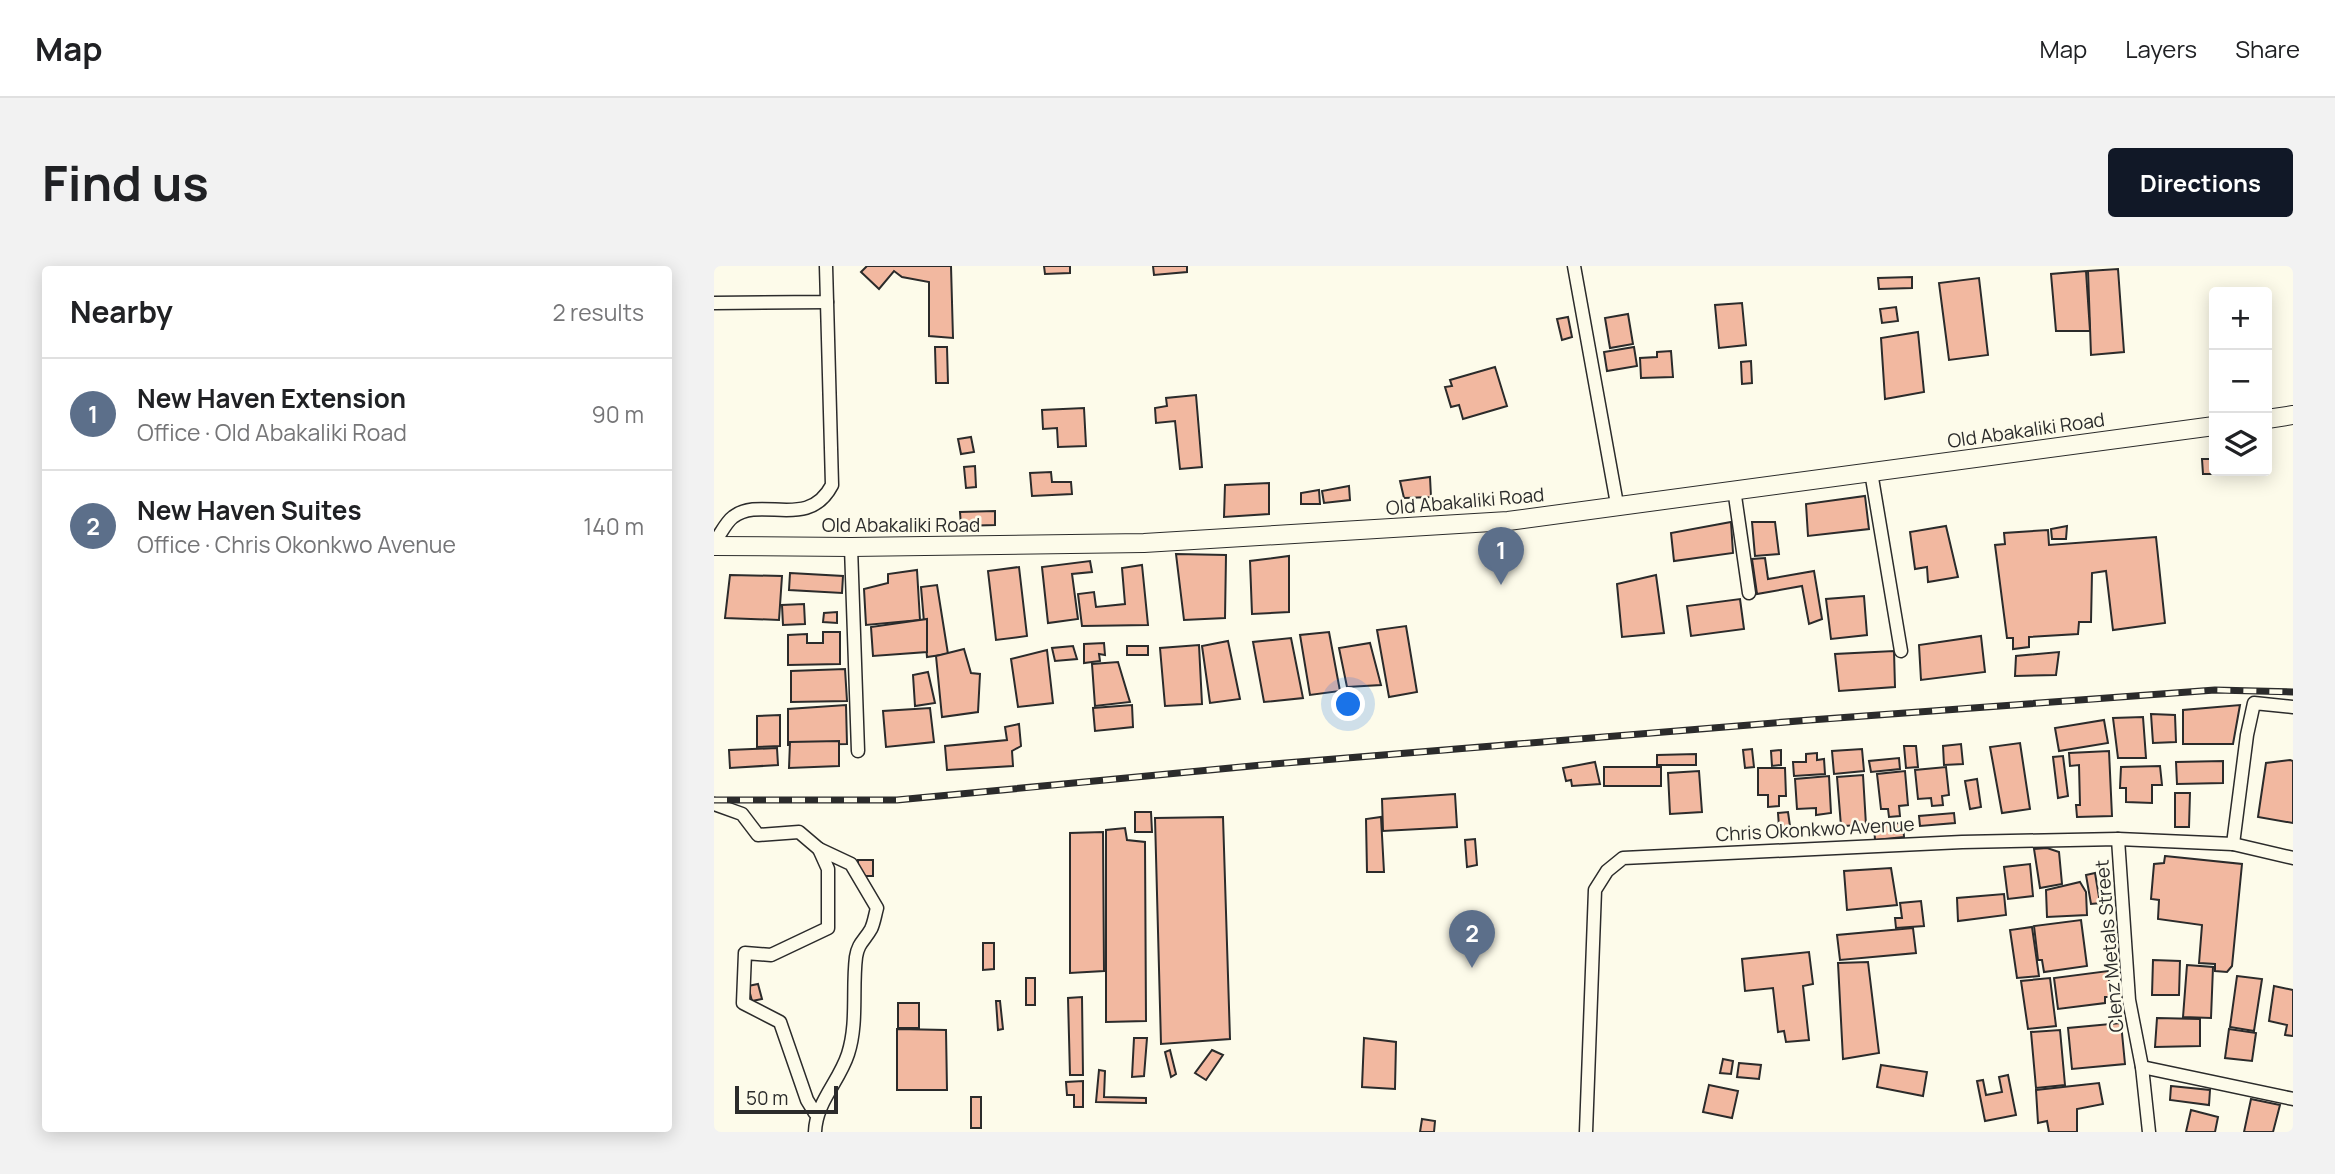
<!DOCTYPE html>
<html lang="en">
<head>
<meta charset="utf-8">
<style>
  body { margin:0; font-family:Manrope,sans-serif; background:#f2f2f2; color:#202124 }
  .controls { position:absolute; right:21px; top:21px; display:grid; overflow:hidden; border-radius:7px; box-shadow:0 4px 18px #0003 }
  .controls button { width:63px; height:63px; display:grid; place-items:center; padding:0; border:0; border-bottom:2px solid #e0e0e0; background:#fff; color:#202124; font:35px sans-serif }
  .scale { position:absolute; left:21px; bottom:18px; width:103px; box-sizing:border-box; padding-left:7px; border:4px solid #2b2b2b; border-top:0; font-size:19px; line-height:24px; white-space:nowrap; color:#2b2b2b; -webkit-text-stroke:5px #fdfbea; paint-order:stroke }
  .you { position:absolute; left:635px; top:439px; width:24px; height:24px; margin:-18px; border:5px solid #fff; border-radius:50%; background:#1a73e8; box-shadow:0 0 0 10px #1a73e833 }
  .badge { display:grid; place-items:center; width:46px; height:46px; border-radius:50%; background:#111827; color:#fff; font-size:23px; font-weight:700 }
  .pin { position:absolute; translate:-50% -58px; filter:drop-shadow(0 2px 4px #0008) }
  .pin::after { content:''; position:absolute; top:37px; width:24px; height:21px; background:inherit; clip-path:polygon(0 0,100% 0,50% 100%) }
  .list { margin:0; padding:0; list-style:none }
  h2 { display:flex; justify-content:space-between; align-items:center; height:91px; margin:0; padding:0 28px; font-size:30px }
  h2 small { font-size:23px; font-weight:400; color:#757577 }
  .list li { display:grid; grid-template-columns:46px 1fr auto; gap:21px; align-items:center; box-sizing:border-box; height:112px; padding:0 28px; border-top:2px solid #e0e0e0 }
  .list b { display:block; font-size:26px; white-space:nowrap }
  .list p { margin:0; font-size:23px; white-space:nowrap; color:#757577 }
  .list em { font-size:23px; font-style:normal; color:#757577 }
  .icon { flex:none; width:38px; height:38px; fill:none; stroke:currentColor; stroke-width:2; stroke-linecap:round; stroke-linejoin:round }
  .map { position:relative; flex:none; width:1579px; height:866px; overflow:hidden; border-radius:7px }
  header { display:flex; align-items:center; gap:42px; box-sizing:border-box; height:98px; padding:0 35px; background:#fff; border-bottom:2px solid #e0e0e0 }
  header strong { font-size:33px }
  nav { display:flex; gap:38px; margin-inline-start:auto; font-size:24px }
  .intro { display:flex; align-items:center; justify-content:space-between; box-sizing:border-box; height:168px; padding:0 42px }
  h1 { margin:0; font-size:49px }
  .button { padding:18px 32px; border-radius:7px; background:#111827; color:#fff; font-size:24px; font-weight:700 }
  main { display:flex; gap:42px; padding:0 42px }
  aside { flex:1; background:#fff; border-radius:7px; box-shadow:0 4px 18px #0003 }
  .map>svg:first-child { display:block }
  .building { fill:#f2b8a0; stroke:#2b2b2b; stroke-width:2 }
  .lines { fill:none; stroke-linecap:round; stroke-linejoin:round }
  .minor-casing { stroke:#2b2b2b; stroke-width:15 }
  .secondary-casing { stroke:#2b2b2b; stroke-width:20 }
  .minor { stroke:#fdfbea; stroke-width:12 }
  .secondary { stroke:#fdfbea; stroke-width:18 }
  .rail-casing { stroke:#2b2b2b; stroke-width:7 }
  .rail { stroke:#fdfbea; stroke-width:4.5; stroke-dasharray:13; stroke-linecap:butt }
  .labels { text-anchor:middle; stroke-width:5; stroke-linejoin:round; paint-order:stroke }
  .street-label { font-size:19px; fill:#2b2b2b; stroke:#fdfbea }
</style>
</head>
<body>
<header>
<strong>Map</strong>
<nav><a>Map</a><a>Layers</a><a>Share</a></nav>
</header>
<div class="intro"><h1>Find us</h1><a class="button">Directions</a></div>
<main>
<aside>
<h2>Nearby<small>2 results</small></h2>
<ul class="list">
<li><span class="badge" style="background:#5c6f8a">1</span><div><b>New Haven Extension</b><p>Office · Old Abakaliki Road</p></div><em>90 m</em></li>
<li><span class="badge" style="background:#5c6f8a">2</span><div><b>New Haven Suites</b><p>Office · Chris Okonkwo Avenue</p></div><em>140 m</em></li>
</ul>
</aside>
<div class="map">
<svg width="1579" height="866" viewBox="0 0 1579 866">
  <rect width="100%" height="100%" fill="#fdfbea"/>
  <g class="building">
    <polygon points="153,0 237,0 239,72 215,70 215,16 188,11 180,5 165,23 147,6"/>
    <polygon points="330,0 356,0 356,7 331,8"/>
    <polygon points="439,0 473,0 473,6 440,9"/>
    <polygon points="1404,3 1410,86 1377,89 1374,5"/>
    <polygon points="1372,5 1376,65 1342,65 1337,8"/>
    <polygon points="1198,11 1198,22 1165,23 1164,12"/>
    <polygon points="1265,12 1274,89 1235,94 1225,17"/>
    <polygon points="1028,37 1032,79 1005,82 1001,39"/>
    <polygon points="1182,41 1184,55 1168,57 1166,43"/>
    <polygon points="914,48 919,78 896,82 891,52"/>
    <polygon points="854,51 858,71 848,74 843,53"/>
    <polygon points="1204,66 1210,126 1171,133 1167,72"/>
    <polygon points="221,81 233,81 234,117 222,117"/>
    <polygon points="920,81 923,100 893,105 890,86"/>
    <polygon points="957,85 959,111 927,112 926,92 943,91 943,86"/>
    <polygon points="1037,95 1038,117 1028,118 1027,96"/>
    <polygon points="781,101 793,140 749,153 745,139 737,141 731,121 738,120 736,114"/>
    <polygon points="482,129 488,201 466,203 461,155 442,157 441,142 453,140 452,132"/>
    <polygon points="370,142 372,180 344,181 343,162 329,163 328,144"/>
    <polygon points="257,171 260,186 247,188 244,173"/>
    <polygon points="1488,193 1500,193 1501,208 1489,208"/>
    <polygon points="261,200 262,221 252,222 250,201"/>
    <polygon points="337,206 338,216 357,216 358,228 318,230 316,207"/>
    <polygon points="716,211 717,231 690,232 686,215"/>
    <polygon points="555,217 555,248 510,251 511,219"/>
    <polygon points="635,220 636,234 610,237 608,225"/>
    <polygon points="605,224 606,238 587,238 587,227"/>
    <polygon points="1151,230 1155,263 1094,270 1092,238"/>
    <polygon points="281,245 281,259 247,260 246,246"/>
    <polygon points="1017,256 1019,287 960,295 957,267"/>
    <polygon points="1038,256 1061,256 1065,288 1041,290"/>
    <polygon points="1232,260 1244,311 1214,316 1213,301 1201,303 1196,266"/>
    <polygon points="1353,260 1352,273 1338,273 1337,263"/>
    <polygon points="1334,264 1335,279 1442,271 1451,357 1399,364 1392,305 1378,307 1377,356 1365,356 1364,368 1315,371 1315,381 1299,383 1299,372 1293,372 1281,279 1291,278 1290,267"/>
    <polygon points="462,288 512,289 511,352 470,354"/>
    <polygon points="575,290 575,346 538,348 536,295"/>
    <polygon points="1051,292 1054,313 1100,305 1108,353 1095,358 1088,320 1043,328 1038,293"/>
    <polygon points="376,295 378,306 358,308 364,353 334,357 328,301"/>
    <polygon points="428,299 434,359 368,360 364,328 380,326 382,341 411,338 408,302"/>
    <polygon points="305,301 313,370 282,374 274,305"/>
    <polygon points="203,304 206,354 152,359 150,323 174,317 174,308"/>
    <polygon points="76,307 129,310 128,327 75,324"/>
    <polygon points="16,309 68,310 65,354 11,352"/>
    <polygon points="942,309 950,367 908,371 903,318"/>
    <polygon points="223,319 234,388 213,391 207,321"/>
    <polygon points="1150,330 1153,369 1117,373 1112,333"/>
    <polygon points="1026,333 1030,363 977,370 973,340"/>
    <polygon points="90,338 91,358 69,359 68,339"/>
    <polygon points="123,346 123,357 109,356 110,347"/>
    <polygon points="213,353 213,386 159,390 157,361"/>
    <polygon points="692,360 703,426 675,431 663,364"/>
    <polygon points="109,366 126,366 126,398 74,399 74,369 93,368 93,377 109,377"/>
    <polygon points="615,366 626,425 596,429 586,369"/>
    <polygon points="1267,370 1271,406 1207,414 1205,379"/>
    <polygon points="577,372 589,432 550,436 539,376"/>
    <polygon points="514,375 526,433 496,437 488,380"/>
    <polygon points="390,377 391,389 385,388 386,395 370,397 370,378"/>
    <polygon points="656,377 667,419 633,421 625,382"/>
    <polygon points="485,379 488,438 451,440 446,382"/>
    <polygon points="359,380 363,393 341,395 338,382"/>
    <rect x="413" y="380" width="21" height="9"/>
    <polygon points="250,383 257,407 266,408 264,446 228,451 222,390"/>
    <polygon points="333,384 339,437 304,441 297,393"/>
    <polygon points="1180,385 1181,421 1125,425 1121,388"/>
    <polygon points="1345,386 1342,409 1301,410 1302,390"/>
    <polygon points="404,396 416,436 381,440 378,398"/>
    <polygon points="131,403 133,435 77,436 77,405"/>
    <polygon points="214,406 221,437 201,440 199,409"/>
    <polygon points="132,439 133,478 74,479 74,443"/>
    <polygon points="418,439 419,461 381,465 379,442"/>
    <polygon points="1526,439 1519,478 1469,478 1469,444"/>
    <polygon points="216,442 220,476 172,481 169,445"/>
    <polygon points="1437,448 1461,449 1462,476 1439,477"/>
    <polygon points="66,449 66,480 43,481 43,450"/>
    <polygon points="1429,451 1432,492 1404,492 1399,452"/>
    <polygon points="1390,454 1394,477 1345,485 1341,462"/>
    <polygon points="305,458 307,480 298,485 299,500 233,504 231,480 293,474 291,461"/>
    <polygon points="125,475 125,500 75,502 76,476"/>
    <polygon points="1306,477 1316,543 1288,547 1276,481"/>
    <polygon points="1247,478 1249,498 1230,499 1229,480"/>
    <polygon points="1190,480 1202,480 1204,501 1192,502"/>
    <polygon points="63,482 64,499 16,502 15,484"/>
    <polygon points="1038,483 1040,501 1031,502 1029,484"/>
    <polygon points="1148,483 1150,505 1120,508 1118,485"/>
    <polygon points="1067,484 1067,499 1058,500 1057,485"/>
    <polygon points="1395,485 1398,550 1363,551 1362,539 1366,539 1365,499 1356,500 1355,487"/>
    <polygon points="1103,487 1103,494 1110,493 1111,508 1080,510 1079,496 1092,496 1092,488"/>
    <polygon points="982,488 982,499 943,499 943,489"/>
    <polygon points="1349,490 1354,530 1344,532 1339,491"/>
    <polygon points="1185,492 1186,503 1157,506 1155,495"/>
    <polygon points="1576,494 1579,495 1579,557 1544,551 1552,497"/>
    <polygon points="1509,495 1509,517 1463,518 1462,496"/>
    <polygon points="881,496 886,518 858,520 857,514 852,515 849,502"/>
    <polygon points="1446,500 1448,519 1438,519 1438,537 1412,536 1412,522 1406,522 1407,501"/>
    <rect x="890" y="501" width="57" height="19"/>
    <polygon points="1232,501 1235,529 1228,530 1229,539 1218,540 1217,532 1204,533 1201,504"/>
    <polygon points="1044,502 1071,502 1072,530 1065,530 1065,540 1054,541 1054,529 1044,529"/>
    <polygon points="985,505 988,546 956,548 954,507"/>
    <polygon points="1191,505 1194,539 1185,540 1186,550 1175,551 1174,543 1167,543 1163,508"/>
    <polygon points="1149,509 1152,559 1127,560 1123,511"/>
    <polygon points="1115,510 1117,547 1102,549 1102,542 1083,543 1081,513"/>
    <polygon points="1263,513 1267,541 1256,543 1251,515"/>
    <polygon points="1461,527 1476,527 1475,561 1461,561"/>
    <polygon points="741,528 743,561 669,565 668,533"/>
    <polygon points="421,546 437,546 438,566 421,566"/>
    <polygon points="1074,546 1076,560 1065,561 1064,547"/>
    <polygon points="1240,547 1241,557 1206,560 1205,550"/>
    <polygon points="509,551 516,773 447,778 441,552"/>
    <polygon points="667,551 670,606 653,606 652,553"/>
    <polygon points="1189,557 1190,571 1161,574 1160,559"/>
    <polygon points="411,562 413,574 431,576 432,755 392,756 392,564"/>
    <polygon points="389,566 390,705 356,707 356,567"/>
    <polygon points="761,573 763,599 753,601 751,574"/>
    <polygon points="1333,582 1345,586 1348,618 1326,622 1320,583"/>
    <polygon points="1451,590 1528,598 1518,700 1513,706 1501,705 1501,698 1485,697 1488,659 1444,653 1445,634 1437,633 1440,598 1450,597"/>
    <rect x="144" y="594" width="15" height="16"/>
    <polygon points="1316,598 1319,630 1294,633 1290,601"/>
    <polygon points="1177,602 1183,639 1133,644 1130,605"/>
    <polygon points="1381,607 1386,637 1377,638 1372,609"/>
    <polygon points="1366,616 1372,626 1373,649 1333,651 1332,624"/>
    <polygon points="1290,628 1292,649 1244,655 1243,632"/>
    <polygon points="1207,635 1210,660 1182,662 1181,652 1188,652 1186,637"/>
    <polygon points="1367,654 1373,700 1330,706 1328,694 1324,694 1320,660"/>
    <polygon points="1318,661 1325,710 1303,712 1296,664"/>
    <polygon points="1199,662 1202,687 1126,694 1123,669"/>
    <polygon points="269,677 280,677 280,703 269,704"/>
    <polygon points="1095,686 1099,718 1089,720 1095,774 1072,776 1070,765 1064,766 1059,722 1031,725 1028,693"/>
    <polygon points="1439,694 1466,695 1465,729 1438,729"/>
    <polygon points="1154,696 1165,787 1129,793 1124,697"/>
    <polygon points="1473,699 1499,701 1497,752 1469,751"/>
    <polygon points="1394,705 1397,731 1391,731 1391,737 1344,743 1340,712"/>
    <polygon points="1523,710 1548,713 1540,765 1516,761"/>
    <rect x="312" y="712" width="9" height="27"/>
    <polygon points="1336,712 1342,760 1314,763 1307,715"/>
    <polygon points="44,718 48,733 38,735 34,720"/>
    <polygon points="1560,720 1579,724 1579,770 1571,769 1573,759 1555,755"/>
    <polygon points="368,731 369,809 356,809 354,732"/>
    <polygon points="282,735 286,735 289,763 284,764"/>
    <rect x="184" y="737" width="21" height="25"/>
    <polygon points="1443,752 1486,753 1486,780 1441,781"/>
    <polygon points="1407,757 1411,798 1358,803 1354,762"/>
    <polygon points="183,763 232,764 233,824 183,824"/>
    <polygon points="1515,763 1542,767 1538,795 1511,792"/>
    <polygon points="1346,764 1351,819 1322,822 1317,766"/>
    <polygon points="420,772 433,772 430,810 418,811"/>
    <polygon points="650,772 682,776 681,823 648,821"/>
    <polygon points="456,784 462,808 457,811 451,786"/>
    <polygon points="498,784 509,789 492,814 481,807"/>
    <polygon points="1009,793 1019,795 1017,808 1006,807"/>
    <polygon points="1025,797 1047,799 1045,813 1023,811"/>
    <polygon points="1167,799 1213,806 1209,830 1163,821"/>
    <polygon points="385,804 391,805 390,831 432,832 432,837 382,836"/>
    <polygon points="1294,809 1302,849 1271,855 1263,815 1269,814 1272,829 1288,826 1285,811"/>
    <polygon points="369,815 369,841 360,841 360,829 353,829 352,816"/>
    <polygon points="1385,817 1389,838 1363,843 1363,866 1335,866 1333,855 1324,857 1322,824"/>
    <polygon points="995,819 1024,825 1018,852 989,846"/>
    <polygon points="1457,820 1496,824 1495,839 1456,834"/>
    <rect x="257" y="831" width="10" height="31"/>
    <polygon points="1537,833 1566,839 1559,866 1530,866"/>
    <polygon points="1477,844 1504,851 1501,866 1472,866"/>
    <polygon points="708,853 721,855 720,866 706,866"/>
  </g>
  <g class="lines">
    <g class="minor-casing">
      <g id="minor">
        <polyline points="860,0 903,238"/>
        <polyline points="0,37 113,36 112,0"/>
        <polyline points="1157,206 1187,385"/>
        <polyline points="1020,223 1035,327"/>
        <path d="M 0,277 C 6,269 12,256 19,251 C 48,229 94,265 118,219 L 113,36"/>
        <polyline points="137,281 144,485"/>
        <polyline points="0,538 28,548 44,569 85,566 105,583"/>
        <polyline points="1404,573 1415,734 1428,801 1435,866"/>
        <polyline points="1519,578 1533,469 1540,437 1579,441"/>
        <polyline points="1428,801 1579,833"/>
        <path d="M 101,866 C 102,836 125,816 134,788 C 144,757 138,723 142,691 C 144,677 151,674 157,663 C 160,657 161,649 163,642 L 137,598 L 105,583 L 114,603 L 114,662 L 57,689 L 31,687 L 29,737 L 66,756 L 93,834 L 101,847"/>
        <polyline points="872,866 881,624 893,605 909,592 1248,576 1404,573 1519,578 1579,592"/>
      </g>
    </g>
    <g class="secondary-casing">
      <g id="secondary">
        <polyline points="1553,153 1579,149"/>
        <polyline points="0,280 137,281 430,277 794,255 1500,160"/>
      </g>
    </g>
    <use href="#minor" class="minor"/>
    <use href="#secondary" class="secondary"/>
    <g class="rail-casing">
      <polyline id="rail" points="0,534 183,534 548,499 1096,454 1501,424 1579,426"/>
    </g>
    <use href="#rail" class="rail"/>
  </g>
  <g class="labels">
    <g class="street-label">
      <text transform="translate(1312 164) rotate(-8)" y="7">Old Abakaliki Road</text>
      <text transform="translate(751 235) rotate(-5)" y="7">Old Abakaliki Road</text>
      <text x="187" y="266">Old Abakaliki Road</text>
      <text transform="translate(1101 563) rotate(-3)" y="7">Chris Okonkwo Avenue</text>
      <text transform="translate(1395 680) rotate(-95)" y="7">Clenz Metals Street</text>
    </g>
  </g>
</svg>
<div class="controls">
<button>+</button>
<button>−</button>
<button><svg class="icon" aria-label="layers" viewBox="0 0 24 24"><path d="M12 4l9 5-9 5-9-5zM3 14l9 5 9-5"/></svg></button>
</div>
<div class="scale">50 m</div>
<div class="you"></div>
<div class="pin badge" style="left:787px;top:319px;background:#5c6f8a">1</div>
<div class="pin badge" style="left:758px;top:702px;background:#5c6f8a">2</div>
</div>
</main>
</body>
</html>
